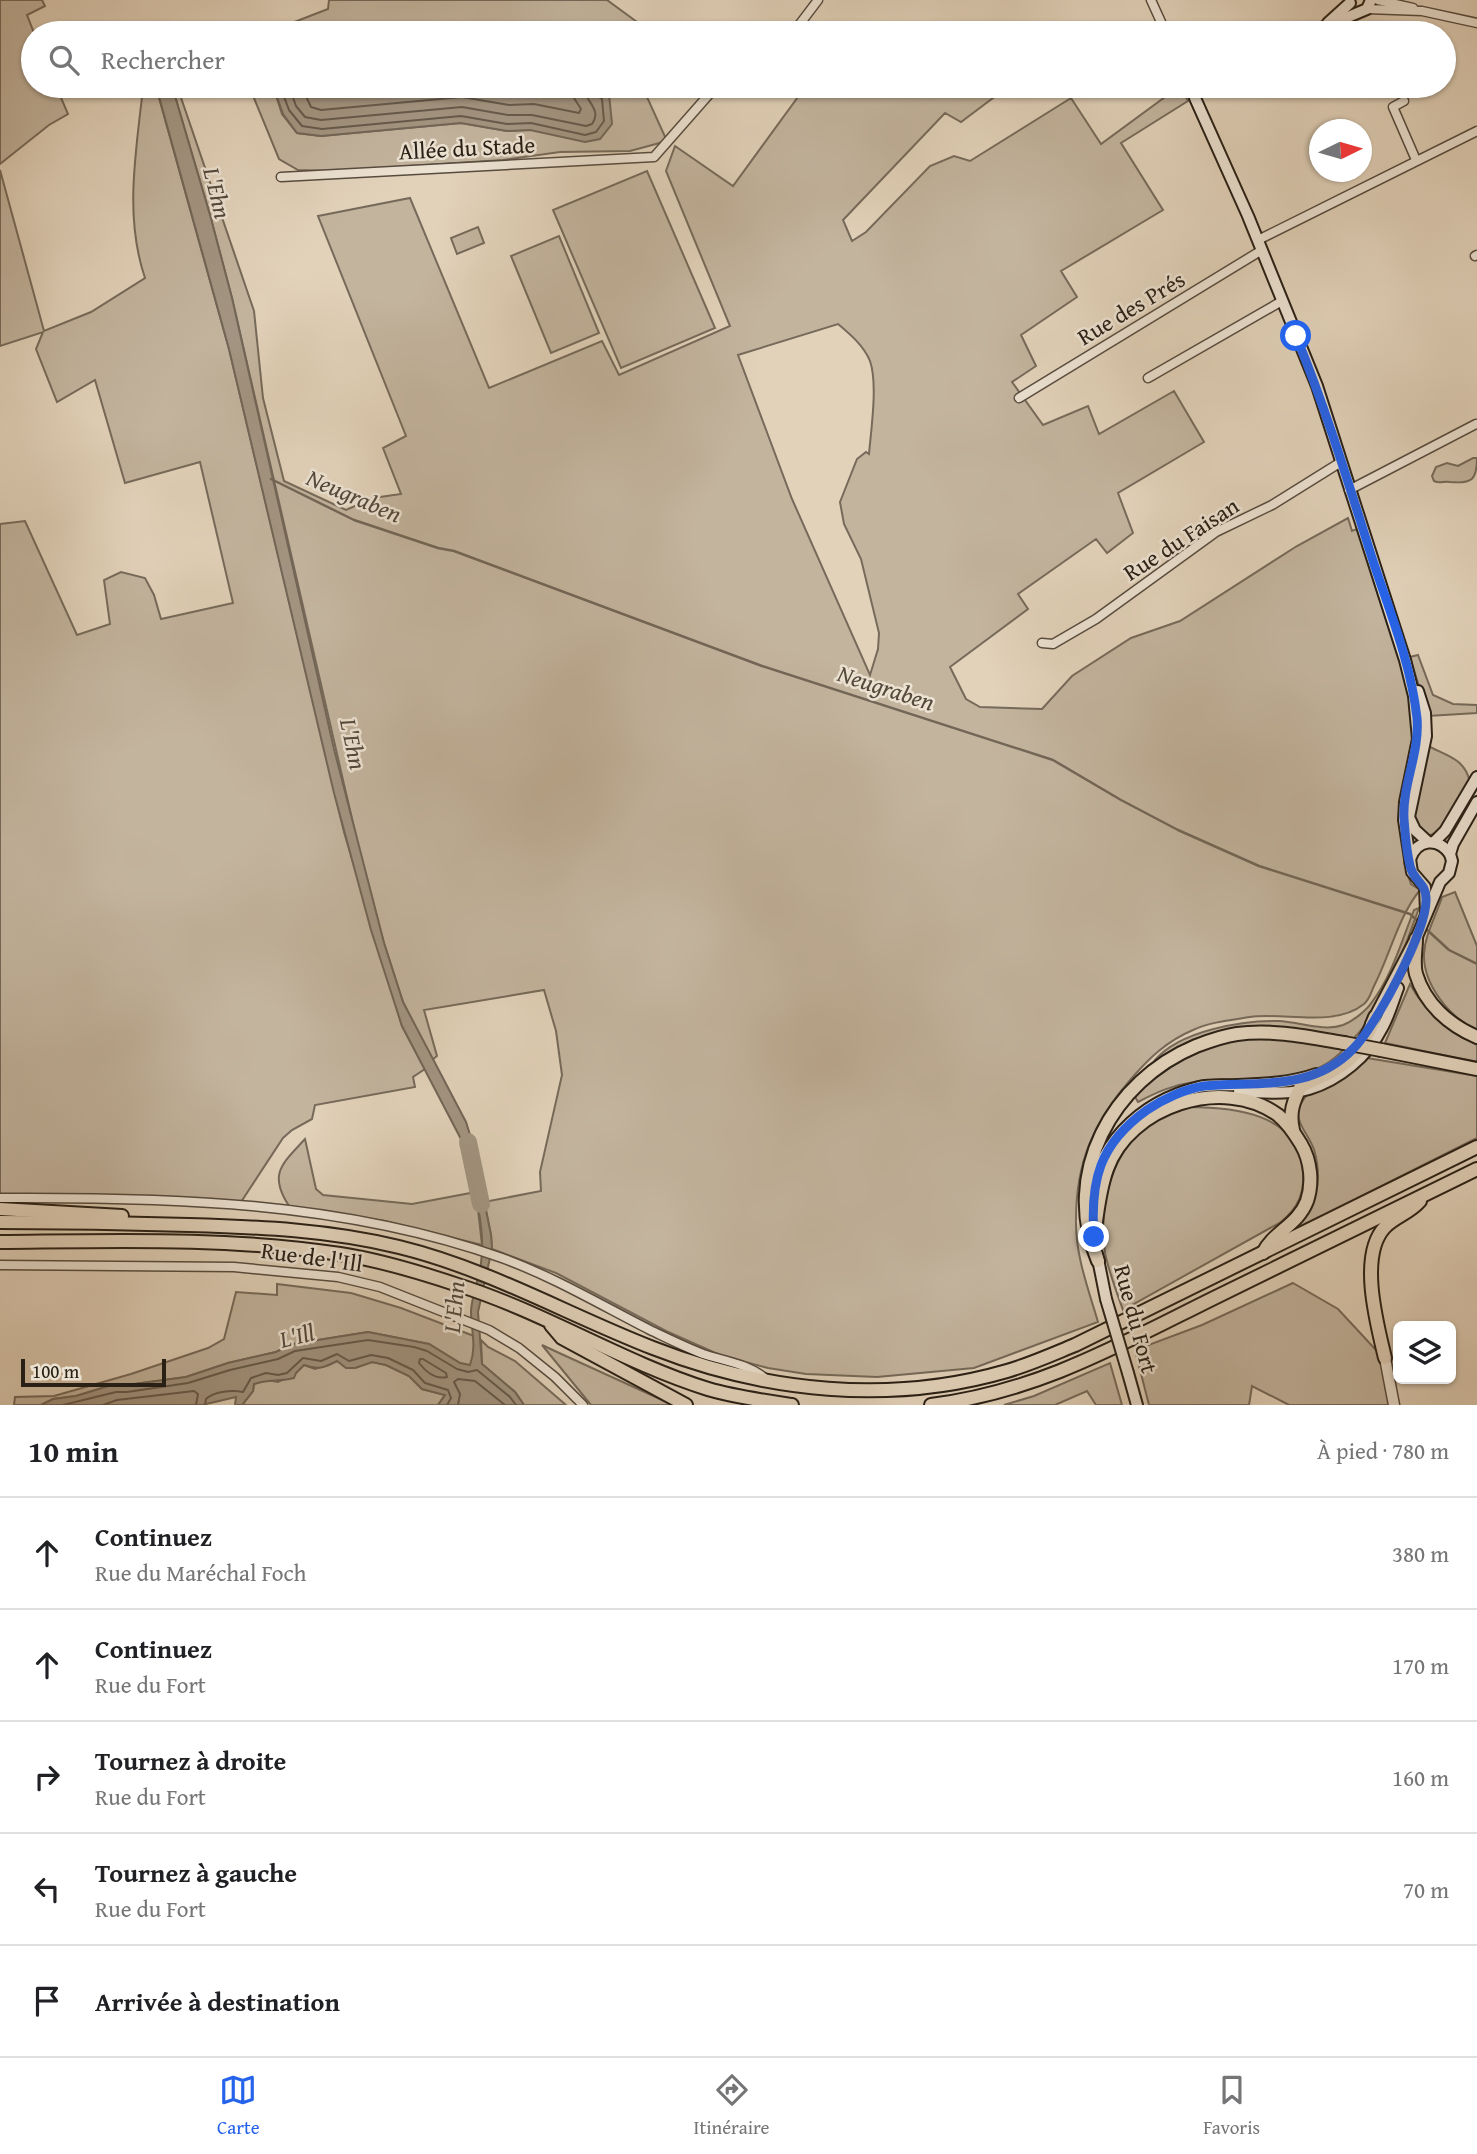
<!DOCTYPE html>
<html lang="fr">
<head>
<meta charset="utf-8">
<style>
  body { margin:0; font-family:"Gentium Book Plus",serif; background:#f2f2f2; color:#202124 }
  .controls { position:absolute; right:21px; bottom:21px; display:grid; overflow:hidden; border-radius:10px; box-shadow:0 2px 5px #0004 }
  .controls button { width:63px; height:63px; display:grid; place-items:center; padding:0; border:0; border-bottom:2px solid #e0e0e0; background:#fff; color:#202124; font:35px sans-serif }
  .compass { position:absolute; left:1309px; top:119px; width:63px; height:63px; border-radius:50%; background:#fff; box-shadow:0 2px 5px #0004; rotate:85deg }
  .scale { position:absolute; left:21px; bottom:18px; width:145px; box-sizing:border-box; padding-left:7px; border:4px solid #292016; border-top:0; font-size:19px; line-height:24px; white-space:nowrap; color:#292016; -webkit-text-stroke:5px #ece2d2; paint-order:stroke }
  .stop { position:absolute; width:21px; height:21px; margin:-16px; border:5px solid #2563eb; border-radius:50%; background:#fff }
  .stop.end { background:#2563eb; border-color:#fff; box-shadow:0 2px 7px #0008 }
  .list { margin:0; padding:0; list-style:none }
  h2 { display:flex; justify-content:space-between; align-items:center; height:91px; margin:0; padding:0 28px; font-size:30px }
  h2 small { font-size:23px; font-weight:400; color:#757577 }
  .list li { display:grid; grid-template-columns:46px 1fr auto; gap:21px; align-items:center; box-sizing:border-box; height:112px; padding:0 28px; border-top:2px solid #e0e0e0 }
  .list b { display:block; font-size:26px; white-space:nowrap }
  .list p { margin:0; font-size:23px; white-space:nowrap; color:#757577 }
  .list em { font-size:23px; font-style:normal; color:#757577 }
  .icon { flex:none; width:38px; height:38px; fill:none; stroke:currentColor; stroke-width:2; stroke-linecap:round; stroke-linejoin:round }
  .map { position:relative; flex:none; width:1477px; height:1405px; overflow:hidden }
  .search { position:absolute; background:#fff; box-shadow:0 2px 5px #0004; left:21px; right:21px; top:21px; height:77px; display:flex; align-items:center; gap:18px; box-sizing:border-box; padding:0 24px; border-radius:38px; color:#757577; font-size:26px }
  .sheet { height:651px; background:#fff }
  nav { display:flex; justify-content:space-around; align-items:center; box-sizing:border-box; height:98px; border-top:2px solid #e0e0e0; background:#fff; font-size:19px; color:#757577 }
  nav a { display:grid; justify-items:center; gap:4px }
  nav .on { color:#2563eb }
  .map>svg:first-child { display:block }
  .green { fill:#c3b49e; stroke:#766a5a; stroke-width:2; fill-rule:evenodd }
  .water { fill:#a39582; stroke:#726657; stroke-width:2 }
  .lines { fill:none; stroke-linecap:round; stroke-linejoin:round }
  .shore { stroke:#665a4c; stroke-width:2 }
  .stream { stroke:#726657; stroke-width:2.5 }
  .river { stroke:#a39582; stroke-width:18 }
  .minor-casing { stroke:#574c3f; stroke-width:11 }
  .tertiary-casing { stroke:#574c3f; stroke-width:13 }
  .secondary-casing { stroke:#292016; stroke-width:14 }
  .trunk-casing { stroke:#292016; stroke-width:16 }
  .minor { stroke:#ece2d2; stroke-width:8 }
  .tertiary { stroke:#ece2d2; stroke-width:10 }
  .secondary { stroke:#ece2d2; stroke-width:10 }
  .trunk { stroke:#e2d2ba; stroke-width:12 }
  .secondary-bridge-casing { stroke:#292016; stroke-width:14; stroke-linecap:butt }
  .trunk-bridge-casing { stroke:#292016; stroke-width:16; stroke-linecap:butt }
  .secondary-bridge { stroke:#ece2d2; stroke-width:10 }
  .trunk-bridge { stroke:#e2d2ba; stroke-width:12 }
  .route { stroke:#2563eb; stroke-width:9 }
  .labels { text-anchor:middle; stroke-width:5; stroke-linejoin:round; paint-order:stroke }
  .street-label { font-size:23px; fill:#292016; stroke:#ece2d2 }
  .water-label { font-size:24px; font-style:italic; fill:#54493c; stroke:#ece2d2 }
</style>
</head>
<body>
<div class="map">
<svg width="1477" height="1405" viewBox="0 0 1477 1405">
  <rect width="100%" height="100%" fill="#e2d2ba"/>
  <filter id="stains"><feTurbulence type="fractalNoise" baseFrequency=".00286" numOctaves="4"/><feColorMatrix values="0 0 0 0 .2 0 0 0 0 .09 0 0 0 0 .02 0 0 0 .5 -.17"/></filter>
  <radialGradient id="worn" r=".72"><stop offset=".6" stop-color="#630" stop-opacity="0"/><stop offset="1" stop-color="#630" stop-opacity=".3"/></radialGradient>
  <g class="green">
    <polygon points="0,0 42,0 45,6 27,15 34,33 33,86 56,86 68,114 49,125 0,164"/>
    <polygon points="329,0 607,0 652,33 469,33 453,28 442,33 402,33 390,26 346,23 316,33 266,33 328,9"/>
    <path d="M 172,86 L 177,86 L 254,311 L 263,398 L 284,481 L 346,510 L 373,498 L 401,494 L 383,448 L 406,436 L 318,216 L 410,198 L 489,388 L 602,341 L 619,375 L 730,326 L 666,171 L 675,146 L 733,186 L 806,86 L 875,86 L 879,89 L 881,86 L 1009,86 L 961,122 L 945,113 L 843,220 L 852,241 L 866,232 L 930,166 L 954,156 L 970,161 L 1071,98 L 1101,144 L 1180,86 L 1188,101 L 1121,143 L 1163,210 L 1061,271 L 1077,297 L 1021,335 L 1036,366 L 1012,382 L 1043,425 L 1088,406 L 1099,434 L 1174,391 L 1204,442 L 1118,493 L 1133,533 L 1107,553 L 1096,539 L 1018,594 L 1028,609 L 950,667 L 966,699 L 980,707 L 1042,709 L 1072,676 L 1131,638 L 1180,621 L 1297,546 L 1348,518 L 1352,531 L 1357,529 L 1408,687 L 1413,734 L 1408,771 L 1404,863 L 1411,884 L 1420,890 C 1398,917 1390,955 1374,986 C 1371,992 1370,999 1364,1004 C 1334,1028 1285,1012 1250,1017 C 1231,1020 1210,1022 1193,1030 C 1167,1041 1149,1058 1131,1079 C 1094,1121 1076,1162 1076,1219 C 1075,1254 1088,1288 1098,1322 L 974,1368 L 877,1377 L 806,1374 L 768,1368 L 720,1355 L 666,1331 L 556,1273 L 492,1249 L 491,1235 L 484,1202 L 541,1191 L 540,1172 L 562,1075 L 556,1031 L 544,990 L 424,1010 L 437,1056 L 432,1060 L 403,1002 L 384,943 L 358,845 L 232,298 L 210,215 ZM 838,324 C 850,334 864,346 870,361 C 878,384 871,430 869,454 L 866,452 L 857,459 L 840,502 L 844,524 L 861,559 L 879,633 L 878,649 L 870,675 L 792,499 L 738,355 Z"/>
    <polygon points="249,86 273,86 282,114 297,133 321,136 461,123 507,131 530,130 609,94 592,86 642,86 667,141 630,151 560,152 503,160 331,171 298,170 279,159"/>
    <path d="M 156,87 L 229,349 L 344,832 L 402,1026 L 425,1069 L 413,1077 L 415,1087 L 315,1105 L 312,1119 L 292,1130 L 283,1138 L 241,1202 L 0,1196 L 0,524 L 25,521 L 77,635 L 110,624 L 104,580 L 121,572 L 145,578 L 154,595 L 161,619 L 233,603 L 200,462 L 125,483 L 95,380 L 57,402 L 36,349 L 43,332 L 0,346 L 0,170 L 44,331 L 91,312 L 145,278 C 125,219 135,158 142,97 Z"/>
    <polygon points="647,171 715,328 621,368 553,210"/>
    <polygon points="478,227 484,243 457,254 451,238"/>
    <polygon points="559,236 599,333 551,353 511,256"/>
    <path d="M 1473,458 L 1477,458 C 1477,480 1472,484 1450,482 C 1443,481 1440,484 1434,481 L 1432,476 L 1436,467 L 1447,463 L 1458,466 Z"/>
    <polygon points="1418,655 1433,695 1453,704 1477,705 1477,713 1428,716 1410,657"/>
    <path d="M 1428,746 C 1447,756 1466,759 1470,783 C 1461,798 1445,832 1428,836 L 1413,823 Z"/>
    <path d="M 1455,892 L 1477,946 L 1477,1030 C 1450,1018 1423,985 1424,954 C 1425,934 1436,916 1442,897 Z"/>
    <path d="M 1419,908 C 1404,949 1385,1007 1353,1039 L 1204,1037 L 1188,1043 L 1157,1061 L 1155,1060 C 1180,1031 1242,1020 1279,1021 C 1299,1022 1324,1032 1343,1025 C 1353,1021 1366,1011 1372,1002 C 1392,976 1402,940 1414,910 Z"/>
    <path d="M 1410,984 C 1425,1012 1449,1030 1477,1045 L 1477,1062 L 1385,1043 Z"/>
    <path d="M 1254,1037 L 1292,1038 L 1344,1049 C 1306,1092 1244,1073 1194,1082 C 1173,1085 1157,1092 1138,1102 L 1134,1095 C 1161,1073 1191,1048 1226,1040 C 1235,1038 1244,1038 1254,1037 Z"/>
    <path d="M 1367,1058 L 1477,1076 L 1477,1138 L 1296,1229 C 1315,1203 1323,1186 1315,1153 C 1310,1131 1285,1119 1307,1095 C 1319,1083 1351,1067 1367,1058 Z"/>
    <path d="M 1188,1107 C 1233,1107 1298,1113 1303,1170 C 1305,1193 1298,1208 1281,1222 L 1123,1310 C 1116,1291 1109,1272 1105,1253 C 1098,1204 1112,1145 1158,1119 C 1167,1114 1178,1111 1188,1107 Z"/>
    <path d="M 305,1139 L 316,1189 L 323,1195 L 412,1204 L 476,1192 L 482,1245 L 385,1221 L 289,1206 C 268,1174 282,1164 305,1139 Z"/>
    <polygon points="1293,1283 1338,1309 1388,1363 1395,1405 1289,1405 1252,1386 1249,1405 1149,1405 1135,1350 1202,1325"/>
    <polygon points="277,1284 351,1293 401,1308 474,1336 474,1354 470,1366 460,1363 429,1344 368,1332 293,1344 276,1352 228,1363 186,1377 127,1385 115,1384 76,1396 53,1399 41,1405 14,1405 15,1397 54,1396 131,1374 208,1348 224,1339 236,1292 277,1295"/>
    <polygon points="481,1340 488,1347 515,1361 566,1405 524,1405 515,1392 482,1364"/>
    <polygon points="542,1345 557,1352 673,1405 591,1405"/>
    <polygon points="337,1361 355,1368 372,1362 386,1365 409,1376 422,1389 445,1395 438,1405 242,1405 253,1391 254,1384 267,1380 278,1382 296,1373 304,1365 315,1369"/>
    <polygon points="1110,1363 1122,1405 1096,1405 1087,1391 1055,1405 1004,1405 1034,1396"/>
  </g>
  <g class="water">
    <polygon points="346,23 390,26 402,33 316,33"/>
    <polygon points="156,86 172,86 210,215 232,298 334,749 384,943 403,1002 466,1122 479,1164 470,1165 463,1143 402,1026 371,930 334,793 229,349"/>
    <polygon points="273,86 592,86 609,94 612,124 600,139 585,142 530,130 507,131 461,123 321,136 297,133 283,114"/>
    <path d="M 480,1180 L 491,1235 L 492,1249 L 478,1312 L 482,1364 L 515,1392 L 524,1405 L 438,1405 L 445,1395 L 422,1389 L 409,1376 L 386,1365 L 372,1362 L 355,1368 L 346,1368 L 337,1361 C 324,1368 318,1370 304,1365 L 296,1373 L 294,1378 C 280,1382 268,1379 254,1384 L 253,1391 L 242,1405 L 235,1405 L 236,1397 L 202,1405 L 41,1405 L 53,1399 L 76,1396 L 115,1384 L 127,1385 L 186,1377 L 228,1363 L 276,1352 L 293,1344 L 368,1332 L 429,1344 L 460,1363 L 470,1365 C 477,1346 471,1331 471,1311 C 472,1295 479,1279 481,1263 C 485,1235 478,1207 473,1181 Z"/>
  </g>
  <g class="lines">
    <g class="shore">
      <polyline points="280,86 289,110 302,126 322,129 461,116 507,124 531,123 585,135 596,132 604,121 602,99 593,93 591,86"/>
      <path d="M 289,86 L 296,106 L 305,117 L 321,120 L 462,107 L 508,115 L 532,115 L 586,126 L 592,124 C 603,109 584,101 583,86"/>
      <polyline points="301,86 311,107 321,110 462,97 509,105 534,104 579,113 581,109 574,98 572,86"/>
      <path d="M 423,1359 L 446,1373 L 447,1377 C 435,1380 426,1372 419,1363 L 420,1359 Z"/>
      <polyline points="63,1405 116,1392 127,1392 188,1383 230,1370 278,1359 295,1351 368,1340 414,1347 427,1351 457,1369 468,1372 477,1370 510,1397 516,1405"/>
      <polyline points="103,1405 117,1400 194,1391 198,1394 196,1405"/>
      <path d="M 205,1405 L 206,1399 C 215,1391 232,1390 243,1392 L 251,1378 L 266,1373 L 278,1375 L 287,1373 L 303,1358 L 321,1361 L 337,1354 L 349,1361 L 371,1355 L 388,1358 L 413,1370 L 425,1383 L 448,1390 L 451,1398 L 447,1405"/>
      <polyline points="458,1405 460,1394 454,1382 458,1379 475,1381 505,1405"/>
    </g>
    <g class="stream">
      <polyline points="271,479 354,520 438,548 454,551 762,666 1053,760 1121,800 1178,830 1259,866 1410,914 1420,923"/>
      <polyline points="1425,928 1449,950 1477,964"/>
    </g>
    <polyline class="river" points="468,1142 481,1204"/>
    <g class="minor-casing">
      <g id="minor">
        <polyline points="1151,0 1166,33"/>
        <polyline points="1378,0 1413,8"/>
        <polyline points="1367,9 1422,11 1477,23"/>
        <polyline points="793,33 818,0"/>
        <polyline points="1404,101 1393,107 1416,160"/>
        <polyline points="281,177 654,157 712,91 720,86"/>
        <polyline points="1258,240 1477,131"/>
        <polyline points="1475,256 1477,255"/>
        <polyline points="1148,378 1282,301"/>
        <polyline points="1019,398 1262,250"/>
        <polyline points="1349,490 1476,424"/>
        <polyline points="1042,643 1053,644 1096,619 1216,532 1272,505 1341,462"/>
        <path d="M 0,1198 C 169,1197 342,1201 502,1258 C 554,1277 601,1305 650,1330 C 667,1338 685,1347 703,1354 C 724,1361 749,1364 766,1379"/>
        <polyline points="0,1265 234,1267 338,1277 380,1287 489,1330 519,1348 555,1377 583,1405"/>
      </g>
    </g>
    <g class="tertiary-casing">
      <polyline id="tertiary" points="1385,1358 1394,1405"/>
    </g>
    <g class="secondary-casing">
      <g id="secondary">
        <polyline points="1328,23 1350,3"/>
        <polyline points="1310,33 1367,9 1371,0"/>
        <polyline points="1202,86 1196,91 1195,98 1248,216 1317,386 1405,660 1414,696 1418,739 1405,802 1404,820 1412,872 1425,887 1426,912"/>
        <polyline points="1418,691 1425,713 1426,736 1409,817 1415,830 1428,842"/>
        <polyline points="1434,842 1445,831 1477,777"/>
        <path d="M 1410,859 C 1417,839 1438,837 1450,854"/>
        <polyline points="1413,946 1440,882 1449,873 1452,861 1450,854 1453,844 1477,802"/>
        <polyline points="1371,1024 1415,940"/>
        <path d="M 1239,1092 C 1262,1092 1287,1095 1309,1089 C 1339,1080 1368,1056 1382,1028 C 1389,1016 1393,1001 1398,988"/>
        <path d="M 1093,1210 C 1090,1147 1141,1101 1199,1087 C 1211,1084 1225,1086 1237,1085 C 1263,1084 1291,1083 1316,1074"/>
        <polyline points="1097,1254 1106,1299"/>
        <polyline points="1128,1373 1137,1405"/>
      </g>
    </g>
    <g class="trunk-casing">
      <g id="trunk">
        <path d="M 1416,939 C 1416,950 1413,963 1416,974 C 1425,1004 1449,1025 1477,1037"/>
        <polyline points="1381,1050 1477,1069"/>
        <path d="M 1293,1130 C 1289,1113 1293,1102 1301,1086 C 1341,1068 1359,1062 1375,1017"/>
        <polyline points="0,1209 122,1216"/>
        <path d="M 0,1222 C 63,1222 126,1223 189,1225 C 260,1227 330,1230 399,1247 C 489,1269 568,1315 653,1348 C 765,1392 890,1405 1007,1371 C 1031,1364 1053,1354 1075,1345 L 1477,1147"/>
        <path d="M 1094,1237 C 1097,1215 1099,1191 1107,1169 C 1129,1106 1223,1075 1278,1115 C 1288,1123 1295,1134 1301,1144 C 1311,1161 1313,1183 1307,1201 C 1298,1225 1273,1232 1263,1253"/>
        <path d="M 0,1242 C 113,1241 228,1237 340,1254 C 380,1260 419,1272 458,1285 C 544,1312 622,1362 708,1389 C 735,1397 764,1401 792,1405"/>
        <path d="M 1098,1261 C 1061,1174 1112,1081 1196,1046 C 1209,1041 1223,1036 1237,1034 C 1272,1029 1309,1037 1344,1043"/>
        <polyline points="551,1325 562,1338 686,1405"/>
        <path d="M 1385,1358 C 1377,1324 1358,1255 1385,1227 C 1396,1216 1410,1213 1420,1201"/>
        <path d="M 931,1405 C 1037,1392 1119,1345 1214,1298 C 1301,1255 1389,1212 1477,1169"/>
      </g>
    </g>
    <use href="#minor" class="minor"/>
    <use href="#tertiary" class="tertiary"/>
    <use href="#secondary" class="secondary"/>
    <use href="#trunk" class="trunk"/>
    <g class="secondary-bridge-casing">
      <polyline id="secondary-bridge" points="1106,1299 1128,1373"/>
    </g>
    <g class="trunk-bridge-casing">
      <polyline id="trunk-bridge" points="1344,1043 1381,1050"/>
    </g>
    <use href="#secondary-bridge" class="secondary-bridge"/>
    <use href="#trunk-bridge" class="trunk-bridge"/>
  </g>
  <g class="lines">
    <path class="route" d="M 1094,1237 C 1090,1181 1099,1144 1147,1110 C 1163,1099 1185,1089 1204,1086 C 1258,1081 1311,1092 1353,1049 C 1376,1026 1428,929 1426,898 C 1426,884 1415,881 1411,869 C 1407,856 1405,833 1404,819 C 1402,785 1420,753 1417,718 C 1411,664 1390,612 1373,561 C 1349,485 1326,409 1296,336"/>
  </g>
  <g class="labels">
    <g class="street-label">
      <text transform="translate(467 148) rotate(-3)" y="8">Allée du Stade</text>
      <text transform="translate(1131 308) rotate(-31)" y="8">Rue des Prés</text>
      <text transform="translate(1181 539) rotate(-33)" y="8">Rue du Faisan</text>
      <text transform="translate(312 1257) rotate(8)" y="8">Rue de l'Ill</text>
      <text transform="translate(1136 1319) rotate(75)" y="8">Rue du Fort</text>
    </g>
    <g class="water-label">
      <text transform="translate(217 193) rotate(76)" y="8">L'Ehn</text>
      <text transform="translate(354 496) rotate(23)" y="8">Neugraben</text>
      <text transform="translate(886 688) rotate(18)" y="8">Neugraben</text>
      <text transform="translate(353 744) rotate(78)" y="8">L'Ehn</text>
      <text transform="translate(454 1307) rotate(-85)" y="8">L'Ehn</text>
      <text transform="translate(297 1336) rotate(-14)" y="8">L'Ill</text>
    </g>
  </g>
  <rect width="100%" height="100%" filter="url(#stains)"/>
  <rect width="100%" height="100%" fill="url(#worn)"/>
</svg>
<div class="controls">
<button><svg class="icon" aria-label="layers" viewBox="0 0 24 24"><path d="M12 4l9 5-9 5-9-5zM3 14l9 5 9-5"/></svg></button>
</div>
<svg class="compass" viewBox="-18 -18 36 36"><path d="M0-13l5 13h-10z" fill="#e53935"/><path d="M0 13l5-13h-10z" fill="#757577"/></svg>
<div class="scale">100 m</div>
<div class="stop" style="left:1296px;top:336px"></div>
<div class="stop end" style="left:1094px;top:1237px"></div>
<div class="search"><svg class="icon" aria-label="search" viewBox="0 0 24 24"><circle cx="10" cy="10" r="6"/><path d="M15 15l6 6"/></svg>Rechercher</div>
</div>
<section class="sheet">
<h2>10 min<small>À pied · 780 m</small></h2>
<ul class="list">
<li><svg class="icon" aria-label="ahead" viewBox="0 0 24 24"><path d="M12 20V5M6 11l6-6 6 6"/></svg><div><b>Continuez</b><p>Rue du Maréchal Foch</p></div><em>380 m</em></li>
<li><svg class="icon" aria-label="ahead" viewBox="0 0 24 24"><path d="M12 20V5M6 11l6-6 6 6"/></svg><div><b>Continuez</b><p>Rue du Fort</p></div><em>170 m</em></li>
<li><svg class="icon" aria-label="right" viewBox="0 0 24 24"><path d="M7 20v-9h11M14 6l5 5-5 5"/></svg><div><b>Tournez à droite</b><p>Rue du Fort</p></div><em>160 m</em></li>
<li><svg class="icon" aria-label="left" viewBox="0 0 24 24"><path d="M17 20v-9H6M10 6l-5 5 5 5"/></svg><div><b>Tournez à gauche</b><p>Rue du Fort</p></div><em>70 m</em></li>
<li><svg class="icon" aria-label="arrive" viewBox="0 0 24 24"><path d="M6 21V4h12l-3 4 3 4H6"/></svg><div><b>Arrivée à destination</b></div></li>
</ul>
</section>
<nav>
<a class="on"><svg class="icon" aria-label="map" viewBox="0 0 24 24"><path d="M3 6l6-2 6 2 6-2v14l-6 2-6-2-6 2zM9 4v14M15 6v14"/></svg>Carte</a>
<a><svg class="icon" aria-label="directions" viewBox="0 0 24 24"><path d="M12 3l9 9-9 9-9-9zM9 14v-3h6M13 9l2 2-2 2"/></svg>Itinéraire</a>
<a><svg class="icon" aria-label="saved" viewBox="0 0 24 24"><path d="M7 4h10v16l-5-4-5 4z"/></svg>Favoris</a>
</nav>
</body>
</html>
